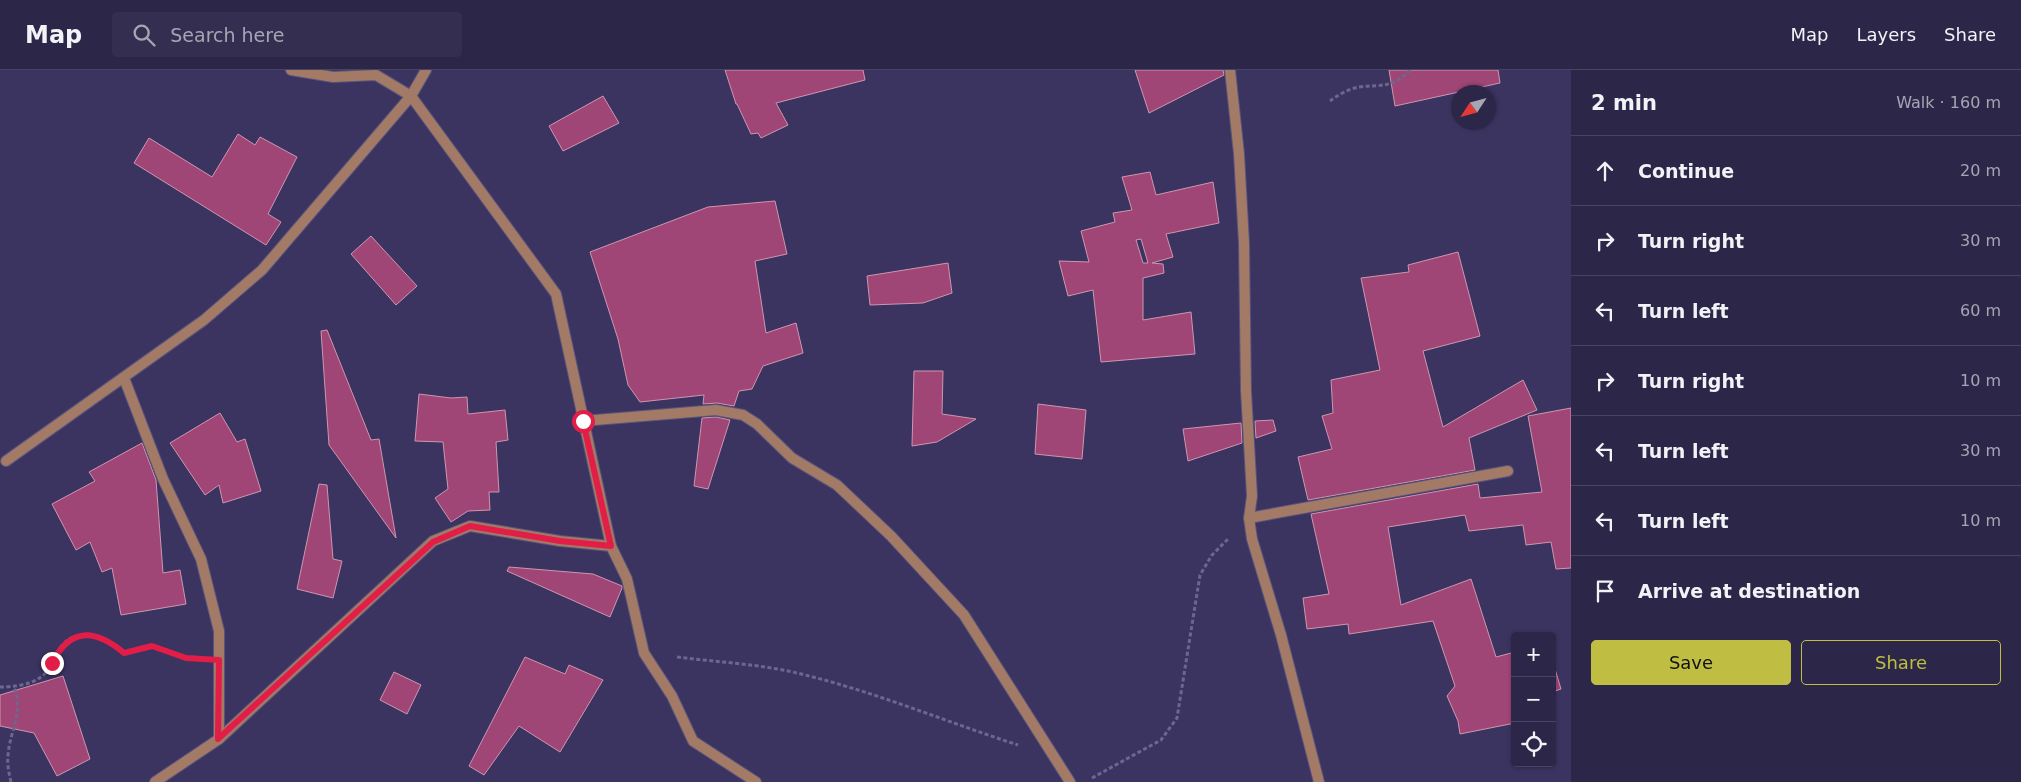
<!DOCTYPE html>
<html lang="en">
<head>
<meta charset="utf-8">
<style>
  body { margin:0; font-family:"DejaVu Sans",sans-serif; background:#342f50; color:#f1f3f6 }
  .controls { position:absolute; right:15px; bottom:15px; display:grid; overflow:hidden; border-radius:5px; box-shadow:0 1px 4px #0004 }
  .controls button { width:45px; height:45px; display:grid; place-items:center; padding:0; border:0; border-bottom:1px solid #484461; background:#2c2749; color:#f1f3f6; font:25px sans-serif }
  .compass { position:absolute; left:1451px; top:15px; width:45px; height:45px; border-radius:50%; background:#2c2749; box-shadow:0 1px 4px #0004; rotate:234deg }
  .stop { position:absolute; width:15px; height:15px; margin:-11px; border:4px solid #e11d48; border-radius:50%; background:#fff }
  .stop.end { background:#e11d48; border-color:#fff; box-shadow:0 1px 5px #0008 }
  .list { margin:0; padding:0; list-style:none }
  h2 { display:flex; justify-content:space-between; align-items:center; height:65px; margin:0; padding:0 20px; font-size:21px }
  h2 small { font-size:16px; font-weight:400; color:#a6a5b4 }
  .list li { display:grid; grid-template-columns:32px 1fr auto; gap:15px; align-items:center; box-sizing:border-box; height:70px; padding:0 20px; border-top:1px solid #484461 }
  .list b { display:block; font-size:19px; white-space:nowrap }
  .list em { font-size:16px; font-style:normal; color:#a6a5b4 }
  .actions { display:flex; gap:10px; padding:15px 20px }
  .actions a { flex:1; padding:11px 0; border:1px solid #bfbe42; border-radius:5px; text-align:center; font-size:18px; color:#bfbe42 }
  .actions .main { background:#bfbe42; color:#111 }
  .icon { flex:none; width:28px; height:28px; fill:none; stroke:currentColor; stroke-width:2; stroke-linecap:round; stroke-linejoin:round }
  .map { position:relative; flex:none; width:1571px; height:712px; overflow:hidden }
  header { display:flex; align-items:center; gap:30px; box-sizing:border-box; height:70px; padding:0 25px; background:#2c2749; border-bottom:1px solid #484461 }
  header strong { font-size:24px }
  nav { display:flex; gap:28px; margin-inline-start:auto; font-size:18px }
  .search { width:350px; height:45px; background:#342f50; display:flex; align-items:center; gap:12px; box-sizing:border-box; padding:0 18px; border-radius:5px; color:#a6a5b4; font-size:19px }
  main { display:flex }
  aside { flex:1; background:#2c2749 }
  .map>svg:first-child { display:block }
  .building { fill:#9f4676; stroke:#ce96b0; fill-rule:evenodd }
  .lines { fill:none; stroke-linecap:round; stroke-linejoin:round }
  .minor-casing { stroke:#59537d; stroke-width:12 }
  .path { stroke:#6d678f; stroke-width:3; stroke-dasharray:4 2.5; stroke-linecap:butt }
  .minor { stroke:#a27a65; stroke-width:10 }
  .route { stroke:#e11d48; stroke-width:6 }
</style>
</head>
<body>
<header>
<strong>Map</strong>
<div class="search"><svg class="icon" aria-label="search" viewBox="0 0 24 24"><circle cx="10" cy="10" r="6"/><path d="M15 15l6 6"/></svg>Search here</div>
<nav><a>Map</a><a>Layers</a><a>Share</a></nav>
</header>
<main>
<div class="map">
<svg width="1571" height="712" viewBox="0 0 1571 712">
  <rect width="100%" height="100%" fill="#3b3461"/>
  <g class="building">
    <polygon points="725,0 863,0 865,10 776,33 788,55 761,68 758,63 751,64 737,34 736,34"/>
    <polygon points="1135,0 1223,0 1224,5 1149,43"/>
    <polygon points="1389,0 1498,0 1500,13 1395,36"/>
    <polygon points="603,26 619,53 563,81 549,56"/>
    <polygon points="238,64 255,75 260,67 297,87 268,144 281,152 266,175 134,93 149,68 212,107"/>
    <path d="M 1150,102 L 1156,125 L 1213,112 L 1219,153 L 1166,164 L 1173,187 L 1152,193 L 1163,194 L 1164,203 L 1143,208 L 1143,250 L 1191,242 L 1195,284 L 1101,292 L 1093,220 L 1068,226 L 1059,191 L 1089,192 L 1081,161 L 1115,152 L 1113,143 L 1132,140 L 1122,107 ZM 1141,169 L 1148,193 L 1143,193 L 1136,170 Z"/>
    <polygon points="775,131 787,184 755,191 766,263 796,253 803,283 763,296 752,319 739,321 734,336 717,333 703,334 704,325 640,332 628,315 618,269 590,182 708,137"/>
    <polygon points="371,166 417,216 396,235 351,184"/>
    <polygon points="1458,182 1480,266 1423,281 1443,357 1523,310 1537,340 1469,368 1475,400 1308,430 1298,387 1332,379 1322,346 1333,343 1331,310 1380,300 1361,208 1409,202 1408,195"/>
    <polygon points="948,193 952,223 923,233 870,235 867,206"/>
    <polygon points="327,260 371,370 379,369 396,468 329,375 321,261"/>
    <polygon points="914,301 943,301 942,344 976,349 937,372 912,376"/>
    <polygon points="419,324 451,328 467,327 468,344 505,340 508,370 496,372 499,422 489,422 490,440 468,441 451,452 435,428 448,419 443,372 415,371"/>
    <polygon points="1038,334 1086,340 1082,389 1035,384"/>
    <polygon points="1571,338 1571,498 1556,499 1551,472 1526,475 1523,455 1469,461 1465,445 1388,457 1401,535 1471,509 1496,587 1515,582 1515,653 1460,664 1458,651 1447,626 1455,616 1433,551 1349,564 1348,554 1307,559 1303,528 1329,524 1311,444 1478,414 1480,428 1542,422 1528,346"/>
    <polygon points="220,343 237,372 245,369 261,421 223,433 219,415 205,425 170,373"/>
    <polygon points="716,347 730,350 708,419 694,416 702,348"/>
    <polygon points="1273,350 1276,361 1256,368 1255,351"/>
    <polygon points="1241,353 1242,373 1188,391 1183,359"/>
    <polygon points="142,373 156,410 163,503 180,500 186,534 121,545 112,498 102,502 90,472 76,480 52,434 95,411 89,402"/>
    <polygon points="319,414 327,415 333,489 342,491 333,528 297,519"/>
    <polygon points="509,497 593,504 622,516 622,518 610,547 507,501"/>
    <polygon points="525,587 565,604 569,595 603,610 560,682 519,656 484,705 469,696"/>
    <polygon points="1552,589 1561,619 1552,622"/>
    <polygon points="394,602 421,615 407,644 380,630"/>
    <polygon points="63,606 90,689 57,706 34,663 0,656 0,625"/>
  </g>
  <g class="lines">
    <g class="minor-casing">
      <g id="minor">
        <polyline points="291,0 333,7 376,5 411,26 556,224 611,476 627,509 644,583 672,626 693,671 756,712"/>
        <polyline points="1230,0 1239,84 1244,173 1246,321 1252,426 1249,448 1252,469 1281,565 1319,712"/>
        <polyline points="124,308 163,409 201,489 219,561 219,669"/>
        <polyline points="583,351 716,340 743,345 757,354 792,388 837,415 891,466 964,545 1070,712"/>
        <polyline points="6,391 204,250 262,200 411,26 426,0"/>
        <polyline points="1249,448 1508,401"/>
        <polyline points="155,712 219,669 433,471 470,456 560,471 611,476"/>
      </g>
    </g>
    <g class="path">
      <path d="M 1330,31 C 1338,25 1348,19 1359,17 C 1383,14 1391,19 1410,0"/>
      <path d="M 677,587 C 716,592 759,594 797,603 C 873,621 944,651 1018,675"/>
      <path d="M 0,617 C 13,617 30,615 41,607 C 50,601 53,587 60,578 C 77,554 105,567 123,583 L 152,576 L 186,588 L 196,587"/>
      <polyline points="1092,708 1161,670 1177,648 1200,505 1212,485 1228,469"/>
      <path d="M 11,712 C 9,703 7,695 8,685 C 10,660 24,643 14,617"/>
    </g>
    <use href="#minor" class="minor"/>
  </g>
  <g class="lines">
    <path class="route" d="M 52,593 C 70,558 94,558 124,583 L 152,576 L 186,588 L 219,590 L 218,669 L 433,472 L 470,456 L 560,471 L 611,476 L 583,351"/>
  </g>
</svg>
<div class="controls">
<button>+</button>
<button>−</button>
<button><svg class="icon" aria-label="locate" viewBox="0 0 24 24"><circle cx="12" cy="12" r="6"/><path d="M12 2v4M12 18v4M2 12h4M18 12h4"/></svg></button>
</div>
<svg class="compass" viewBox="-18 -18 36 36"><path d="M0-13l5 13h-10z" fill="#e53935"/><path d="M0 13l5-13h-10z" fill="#a6a5b4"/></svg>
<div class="stop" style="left:583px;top:351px"></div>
<div class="stop end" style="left:52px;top:593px"></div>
</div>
<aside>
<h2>2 min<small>Walk · 160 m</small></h2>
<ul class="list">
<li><svg class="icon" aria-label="ahead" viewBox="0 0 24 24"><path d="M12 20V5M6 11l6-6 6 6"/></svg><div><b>Continue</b></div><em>20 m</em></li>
<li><svg class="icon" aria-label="right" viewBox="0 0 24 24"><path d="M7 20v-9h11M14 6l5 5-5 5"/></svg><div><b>Turn right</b></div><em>30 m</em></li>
<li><svg class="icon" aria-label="left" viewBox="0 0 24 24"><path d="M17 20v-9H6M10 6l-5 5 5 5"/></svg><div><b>Turn left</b></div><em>60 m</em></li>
<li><svg class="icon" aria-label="right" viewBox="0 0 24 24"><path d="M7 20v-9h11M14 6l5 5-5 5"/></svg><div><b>Turn right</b></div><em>10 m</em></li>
<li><svg class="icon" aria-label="left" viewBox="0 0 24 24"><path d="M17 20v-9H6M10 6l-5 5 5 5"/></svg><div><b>Turn left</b></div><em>30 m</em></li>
<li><svg class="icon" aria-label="left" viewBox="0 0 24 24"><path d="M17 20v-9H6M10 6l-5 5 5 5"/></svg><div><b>Turn left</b></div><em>10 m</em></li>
<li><svg class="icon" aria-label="arrive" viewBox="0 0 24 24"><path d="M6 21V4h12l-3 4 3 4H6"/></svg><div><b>Arrive at destination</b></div></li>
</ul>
<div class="actions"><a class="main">Save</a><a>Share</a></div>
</aside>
</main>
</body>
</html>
